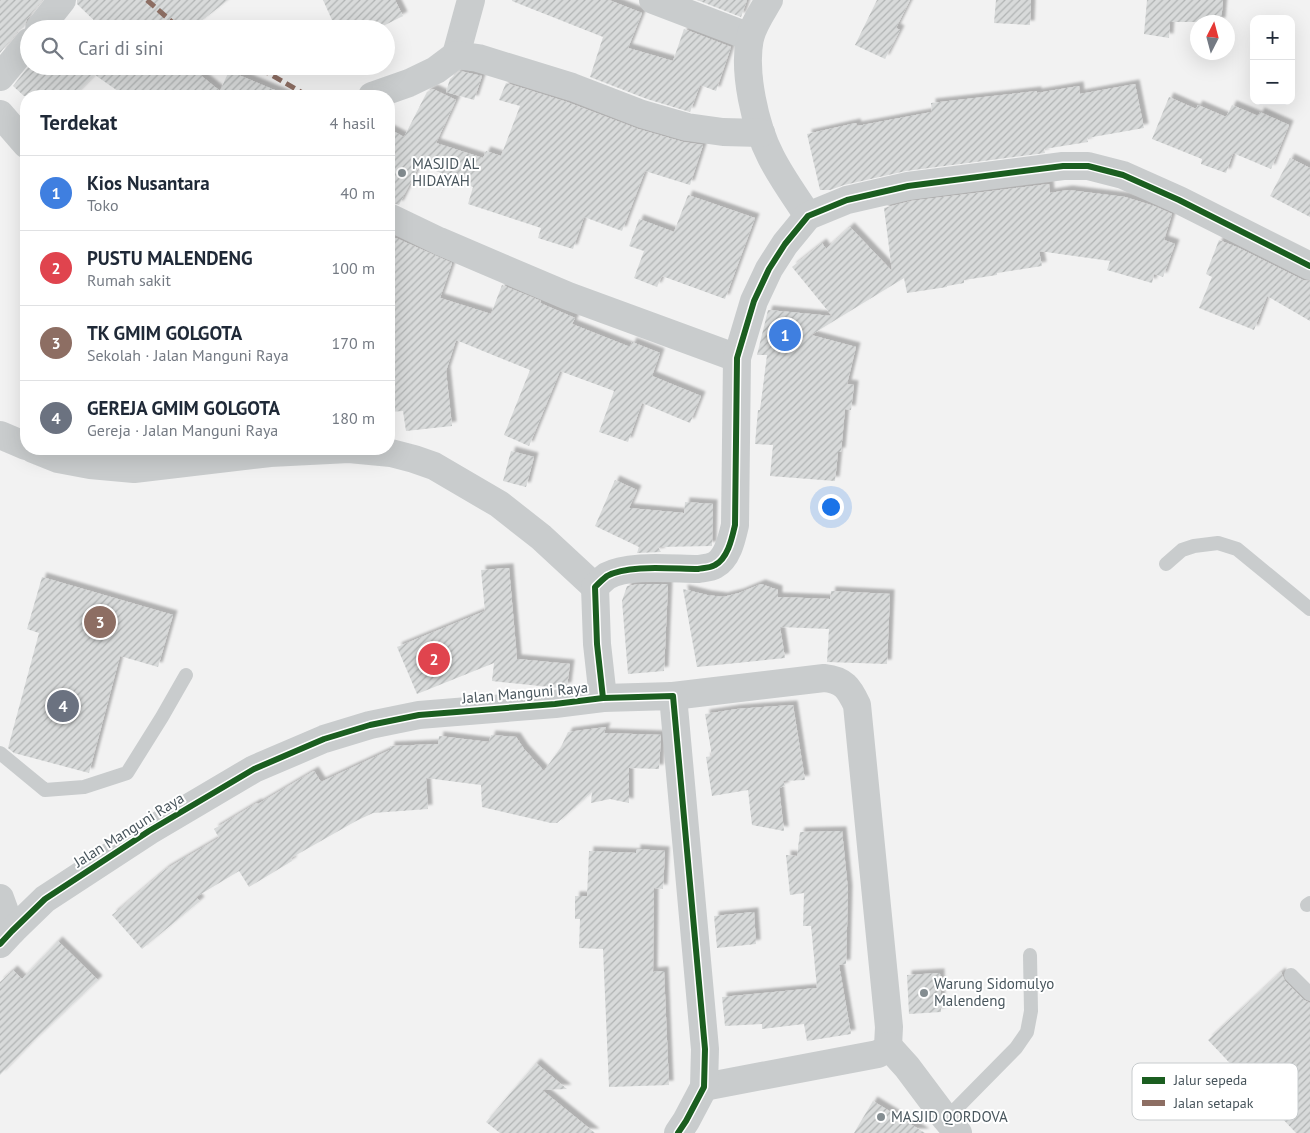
<!DOCTYPE html>
<html lang="id">
<head>
<meta charset="utf-8">
<style>
  body { margin:0; font-family:"PT Sans",sans-serif; background:#f2f2f3; color:#1f2937 }
  .controls { position:absolute; right:15px; top:15px; display:grid; overflow:hidden; border-radius:10px; box-shadow:0 5px 20px #0002 }
  .controls button { width:45px; height:45px; display:grid; place-items:center; padding:0; border:0; border-bottom:1px solid #e0e1e3; background:#fff; color:#1f2937; font:25px sans-serif }
  .compass { position:absolute; left:1190px; top:15px; width:45px; height:45px; border-radius:50%; background:#fff; box-shadow:0 5px 20px #0002; rotate:6deg }
  .you { position:absolute; left:830px; top:506px; width:18px; height:18px; margin:-12px; border:4px solid #fff; border-radius:50%; background:#1a73e8; box-shadow:0 0 0 8px #1a73e833 }
  .badge { display:grid; place-items:center; width:32px; height:32px; border-radius:50%; background:#111827; color:#fff; font-size:16px; font-weight:700 }
  .pin { position:absolute; translate:-50% -50%; border:2px solid #fff; box-shadow:0 1px 5px #0006 }
  .list { margin:0; padding:0; list-style:none }
  h2 { display:flex; justify-content:space-between; align-items:center; height:65px; margin:0; padding:0 20px; font-size:21px }
  h2 small { font-size:16px; font-weight:400; color:#747a83 }
  .list li { display:grid; grid-template-columns:32px 1fr auto; gap:15px; align-items:center; box-sizing:border-box; height:75px; padding:0 20px; border-top:1px solid #e0e1e3 }
  .list b { display:block; font-size:19px; white-space:nowrap }
  .list p { margin:0; font-size:16px; white-space:nowrap; color:#747a83 }
  .list em { font-size:16px; font-style:normal; color:#747a83 }
  .icon { flex:none; width:28px; height:28px; fill:none; stroke:currentColor; stroke-width:2; stroke-linecap:round; stroke-linejoin:round }
  .map { position:relative; flex:none; width:1310px; height:1133px; overflow:hidden }
  .search { position:absolute; background:#fff; box-shadow:0 5px 20px #0002; left:20px; top:20px; width:375px; height:55px; display:flex; align-items:center; gap:12px; box-sizing:border-box; padding:0 18px; border-radius:28px; color:#747a83; font-size:19px }
  .panel { position:absolute; background:#fff; box-shadow:0 5px 20px #0002; left:20px; top:90px; width:375px; height:365px; border-radius:20px }
  .map>svg:first-child { display:block }
  .building { fill:url(#building-hatch); filter:url(#shadow) }
  .lines { fill:none; stroke-linecap:round; stroke-linejoin:round }
  .lane { stroke:#c9cccd; stroke-width:14 }
  .street { stroke:#c9cccd; stroke-width:28 }
  .quiet { stroke:#8d6e63; stroke-width:5; stroke-dasharray:10 5; stroke-linecap:butt }
  .cycleway-casing { stroke:#fff; stroke-width:9 }
  .cycleway { stroke:#1b5e20; stroke-width:6 }
  .poi-dot { fill:#848d91; stroke:#fff; stroke-width:2 }
  .labels { text-anchor:middle; stroke-width:4; stroke-linejoin:round; paint-order:stroke }
  .poi-label { font-size:15px; fill:#49565d; stroke:#fff; text-anchor:start }
  .street-label { font-size:15px; fill:#49565d; stroke:#fff }
  .key { fill:#fff; stroke:#c8ccce; stroke-width:1 }
  .key-label { font-size:14px; fill:#49565d }
</style>
</head>
<body>
<div class="map">
<svg width="1310" height="1133" viewBox="0 0 1310 1133">
  <defs>
    <pattern id="building-hatch" width="6" height="6" patternUnits="userSpaceOnUse" patternTransform="scale(1.25)"><rect width="6" height="6" fill="#d8dada"/><path d="M-1 1l2-2M0 6l6-6M5 7l2-2" fill="none" stroke="#b1b4b4"/></pattern>
    <filter id="shadow"><feDropShadow dx="4.5" dy="-4.5" stdDeviation="1" flood-color="#0004"/></filter>
  </defs>
  <rect width="100%" height="100%" fill="#f2f2f2"/>
  <g class="building">
    <polygon points="0,0 42,0 27,19 24,27 17,32 0,53"/>
    <polygon points="77,0 228,0 191,29 103,29 77,4"/>
    <polygon points="323,0 395,0 403,16 377,29 336,29"/>
    <polygon points="512,0 609,0 642,13 628,48 673,61 684,29 731,47 716,91 700,85 690,112 647,99 590,77 603,37 512,1"/>
    <polygon points="697,0 747,0 741,17"/>
    <polygon points="877,0 910,0 896,28 900,30 885,59 855,45"/>
    <polygon points="996,0 1031,0 1030,25 994,23"/>
    <polygon points="1147,0 1223,0 1221,22 1170,22 1169,38 1144,34"/>
    <polygon points="29,66 189,66 220,91 229,71 289,96 125,96 95,75 74,96 24,96 13,86"/>
    <polygon points="460,71 482,76 474,100 446,92 450,79"/>
    <polygon points="506,83 567,102 638,129 683,142 703,145 690,185 645,171 622,231 584,217 573,249 538,238 541,228 468,204 473,187 420,164 399,205 389,202 389,129 404,137 427,92 433,89 456,100 436,143 483,158 486,151 501,156 520,106 499,100"/>
    <polygon points="1135,84 1144,128 1087,138 1088,142 1044,149 1045,153 906,171 844,185 830,190 820,190 807,134 856,123 857,126 932,112 931,103 1037,91 1037,93 1079,86 1080,94"/>
    <polygon points="1169,97 1196,109 1198,105 1226,117 1232,105 1258,116 1260,112 1289,125 1271,169 1233,153 1226,173 1201,164 1202,159 1152,139"/>
    <polygon points="1290,158 1310,168 1310,217 1270,196"/>
    <polygon points="1049,184 1050,193 1068,190 1125,197 1154,206 1172,214 1164,240 1175,244 1163,277 1154,274 1152,283 1107,270 1110,261 1039,251 1042,266 997,273 997,275 964,280 964,283 947,286 947,287 907,293 904,278 811,335 856,347 847,384 854,385 851,410 845,409 841,452 838,452 835,481 770,476 773,445 755,444 758,410 760,410 767,355 757,355 768,310 832,316 792,267 822,243 826,249 850,227 892,271 884,208 911,201"/>
    <polygon points="688,195 755,218 725,299 662,276 657,287 634,278 644,251 629,246 639,219 674,232"/>
    <polygon points="389,236 398,239 452,263 440,298 491,314 502,285 541,301 540,303 575,318 572,324 630,347 632,342 660,353 652,376 701,396 690,423 642,403 628,442 599,432 614,391 560,371 529,446 504,435 530,370 456,340 446,371 452,426 406,431 403,411 389,412"/>
    <polygon points="1219,240 1239,248 1303,280 1310,281 1310,321 1267,296 1254,330 1199,308 1212,277 1206,274"/>
    <polygon points="511,451 534,457 526,487 503,481"/>
    <polygon points="615,480 637,490 629,508 684,513 685,502 713,504 712,546 658,547 661,552 637,553 639,547 595,526"/>
    <polygon points="509,568 517,659 570,664 567,687 559,688 492,681 494,663 417,694 397,647 485,611 481,570"/>
    <polygon points="42,577 173,615 158,667 120,656 89,773 14,753 8,748 39,633 27,629"/>
    <polygon points="640,584 668,584 664,671 628,674 622,601 627,586"/>
    <polygon points="761,584 778,590 778,597 830,599 831,591 890,594 887,664 827,662 829,629 780,627 785,658 697,667 683,589 707,595 723,597 739,593"/>
    <polygon points="793,705 805,780 783,781 785,786 779,788 784,831 752,825 748,790 712,796 706,757 712,756 705,714 737,709"/>
    <polygon points="606,727 604,733 661,735 659,769 629,768 629,803 610,799 591,803 592,792 557,823 551,823 482,807 481,785 426,778 428,809 373,813 356,821 291,858 292,861 249,887 239,871 196,897 200,901 142,949 112,915 166,869 219,838 214,829 257,803 258,804 314,771 321,782 390,750 390,746 438,744 439,736 489,742 491,735 516,737 524,749 544,771 561,747 568,732"/>
    <polygon points="842,831 848,890 846,964 839,965 851,1034 807,1041 804,1024 762,1029 762,1024 725,1026 722,997 817,988 811,926 803,926 804,893 790,895 786,855 797,856 800,832"/>
    <polygon points="636,849 665,851 663,889 654,888 653,972 664,971 669,1085 609,1087 603,949 579,948 580,919 575,919 575,896 587,896 589,851 636,853"/>
    <polygon points="754,912 756,944 717,948 714,916"/>
    <polygon points="58,941 98,980 30,1044 0,1075 0,982 13,970 22,979"/>
    <polygon points="1281,972 1285,981 1304,1000 1310,1003 1310,1133 1296,1133 1208,1040"/>
    <polygon points="940,973 941,1012 909,1014 907,975"/>
    <polygon points="536,1063 567,1089 542,1090 595,1133 500,1133 486,1122"/>
    <polygon points="873,1101 925,1133 854,1133"/>
  </g>
  <g class="lines">
    <g class="lane">
      <polyline points="1166,564 1182,550 1194,546 1218,543 1237,549 1310,609"/>
      <polyline points="0,753 45,790 84,787 127,773 162,717 186,675"/>
      <polyline points="1307,905 1310,903"/>
      <polyline points="1291,975 1310,994"/>
      <polyline points="946,1119 1016,1048 1027,1032 1031,1011 1030,955"/>
    </g>
    <g class="street">
      <polyline points="653,0 750,37"/>
      <path d="M 769,0 C 762,12 753,25 750,38 C 743,72 755,126 771,157 C 781,177 795,196 808,216"/>
      <polyline points="39,29 62,0"/>
      <polyline points="456,55 471,0"/>
      <polyline points="0,77 29,42"/>
      <polyline points="372,96 409,83 436,70 456,55 478,58 572,87 642,114 687,127 723,132 761,133"/>
      <polyline points="0,114 26,144"/>
      <polyline points="389,217 439,241 568,296 737,358"/>
      <polyline points="0,435 26,446"/>
      <polyline points="33,449 58,459 90,465 134,469 270,453 349,449 391,453 414,459 434,466 499,504 541,537 595,587"/>
      <path d="M 673,696 L 824,678 C 844,680 849,688 857,705 L 889,1027 L 888,1046 L 883,1051 L 878,1054 L 704,1087"/>
      <path d="M 603,698 L 597,644 L 595,587 C 599,583 603,579 607,576 C 628,564 673,569 698,569 C 703,568 710,568 715,565 C 728,558 732,538 735,525 L 737,358 L 754,301 L 769,269 L 785,244 L 808,216 L 847,200 L 908,186 L 1063,166 L 1088,166 L 1123,175 L 1179,200 L 1310,266"/>
      <polyline points="0,898 12,931"/>
      <polyline points="0,944 12,931 45,899 149,831 254,769 324,739 370,725 419,715 555,704 603,698 673,696 705,1049 704,1087 686,1121 678,1133"/>
      <polyline points="888,1046 907,1067 946,1119 958,1133"/>
    </g>
    <g class="quiet">
      <polyline points="147,0 180,29"/>
      <polyline points="262,66 268,73 308,96"/>
    </g>
    <g class="cycleway-casing">
      <g id="cycleway">
        <path d="M 603,698 L 597,644 L 595,587 C 599,583 603,579 607,576 C 628,564 673,569 698,569 C 703,568 710,568 715,565 C 728,558 732,538 735,525 L 737,358 L 754,301 L 769,269 L 785,244 L 808,216 L 847,200 L 908,186 L 1063,166 L 1088,166 L 1123,175 L 1179,200 L 1310,266"/>
        <polyline points="0,944 12,931 45,899 149,831 254,769 324,739 370,725 419,715 555,704 603,698 673,696 705,1049 704,1087 686,1121 678,1133"/>
      </g>
    </g>
    <use href="#cycleway" class="cycleway"/>
  </g>
  <g class="poi-dot">
    <circle cx="402" cy="173" r="5"/>
    <circle cx="924" cy="993" r="5"/>
    <circle cx="881" cy="1117" r="5"/>
  </g>
  <g class="labels">
    <g class="poi-label">
      <text x="412" y="169">MASJID AL<tspan x="412" dy="17">HIDAYAH</tspan></text>
      <text x="934" y="989">Warung Sidomulyo<tspan x="934" dy="17">Malendeng</tspan></text>
      <text x="891" y="1122">MASJID QORDOVA</text>
    </g>
    <g class="street-label">
      <text transform="translate(525 693) rotate(-5)" y="5">Jalan Manguni Raya</text>
      <text transform="translate(129 830) rotate(-32)" y="5">Jalan Manguni Raya</text>
    </g>
  </g>
  <rect x="1132" y="1063" width="166" height="57" rx="8" class="key"/>
  <rect x="1142" y="1077" width="23" height="7" fill="#1b5e20"/>
  <rect x="1142" y="1100" width="23" height="6" fill="#8d6e63"/>
  <g class="key-label">
    <text x="1174" y="1085">Jalur sepeda</text>
    <text x="1174" y="1108">Jalan setapak</text>
  </g>
</svg>
<div class="controls">
<button>+</button>
<button>−</button>
</div>
<svg class="compass" viewBox="-18 -18 36 36"><path d="M0-13l5 13h-10z" fill="#e53935"/><path d="M0 13l5-13h-10z" fill="#747a83"/></svg>
<div class="you"></div>
<div class="pin badge" style="left:785px;top:335px;background:#3f7fe0">1</div>
<div class="pin badge" style="left:434px;top:659px;background:#e0444e">2</div>
<div class="pin badge" style="left:100px;top:622px;background:#8d6e63">3</div>
<div class="pin badge" style="left:63px;top:706px;background:#6b7280">4</div>
<div class="search"><svg class="icon" aria-label="search" viewBox="0 0 24 24"><circle cx="10" cy="10" r="6"/><path d="M15 15l6 6"/></svg>Cari di sini</div>
<section class="panel">
<h2>Terdekat<small>4 hasil</small></h2>
<ul class="list">
<li><span class="badge" style="background:#3f7fe0">1</span><div><b>Kios Nusantara</b><p>Toko</p></div><em>40 m</em></li>
<li><span class="badge" style="background:#e0444e">2</span><div><b>PUSTU MALENDENG</b><p>Rumah sakit</p></div><em>100 m</em></li>
<li><span class="badge" style="background:#8d6e63">3</span><div><b>TK GMIM GOLGOTA</b><p>Sekolah · Jalan Manguni Raya</p></div><em>170 m</em></li>
<li><span class="badge" style="background:#6b7280">4</span><div><b>GEREJA GMIM GOLGOTA</b><p>Gereja · Jalan Manguni Raya</p></div><em>180 m</em></li>
</ul>
</section>
</div>
</body>
</html>
